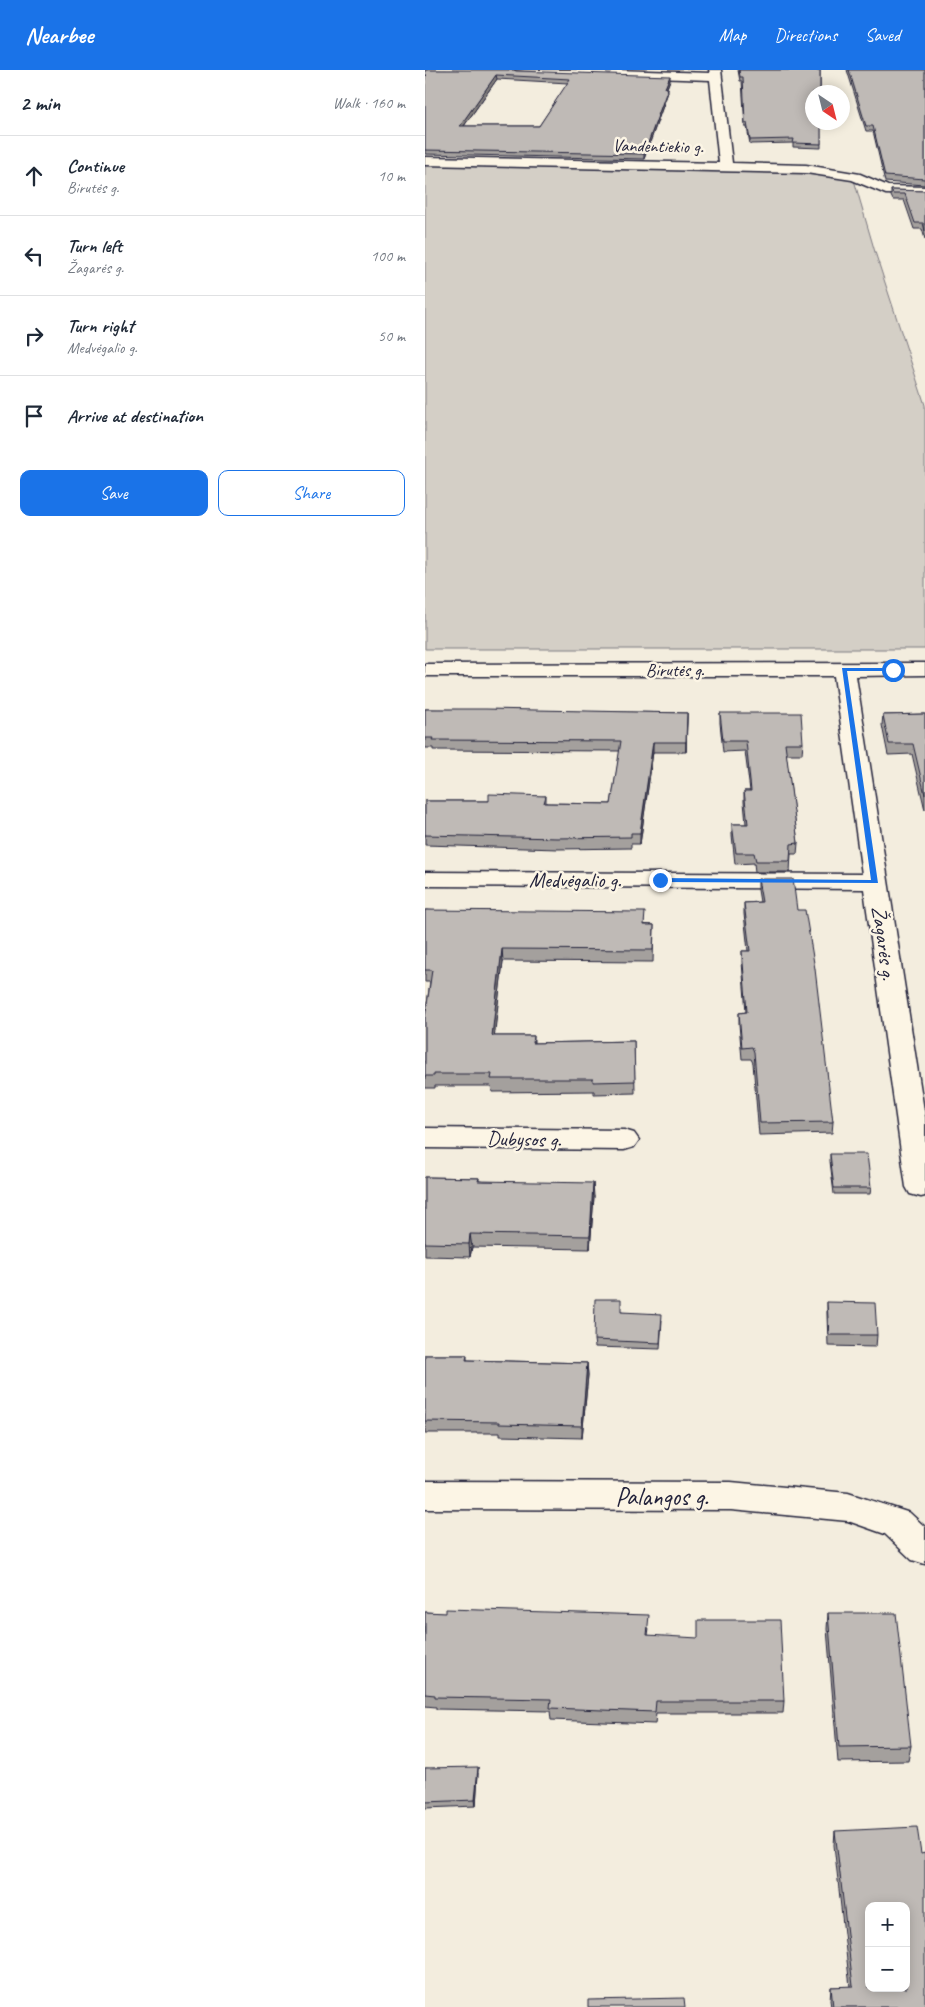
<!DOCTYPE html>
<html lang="en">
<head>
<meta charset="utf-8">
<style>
  body { margin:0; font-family:Caveat,sans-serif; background:#f2f2f3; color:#1f2937 }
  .controls { position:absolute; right:15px; bottom:15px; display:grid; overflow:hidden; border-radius:10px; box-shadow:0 2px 12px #0003 }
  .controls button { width:45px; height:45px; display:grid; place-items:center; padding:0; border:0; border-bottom:1px solid #e0e1e3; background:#fff; color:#1f2937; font:25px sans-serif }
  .compass { position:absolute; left:380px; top:15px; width:45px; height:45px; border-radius:50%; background:#fff; box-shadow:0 2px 12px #0003; rotate:145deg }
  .stop { position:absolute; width:15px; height:15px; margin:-11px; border:4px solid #1a73e8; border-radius:50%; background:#fff }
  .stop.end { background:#1a73e8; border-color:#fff; box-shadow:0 1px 5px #0008 }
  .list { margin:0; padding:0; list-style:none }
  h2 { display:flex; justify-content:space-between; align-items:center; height:65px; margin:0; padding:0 20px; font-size:21px }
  h2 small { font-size:16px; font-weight:400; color:#747a83 }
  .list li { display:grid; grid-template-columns:32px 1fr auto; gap:15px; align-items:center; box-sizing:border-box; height:80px; padding:0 20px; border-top:1px solid #e0e1e3 }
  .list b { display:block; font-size:19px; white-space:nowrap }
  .list p { margin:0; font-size:16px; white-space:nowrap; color:#747a83 }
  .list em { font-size:16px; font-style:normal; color:#747a83 }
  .actions { display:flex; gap:10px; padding:15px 20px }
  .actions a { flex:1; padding:11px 0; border:1px solid #1a73e8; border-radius:10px; text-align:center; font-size:18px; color:#1a73e8 }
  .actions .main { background:#1a73e8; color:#fff }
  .icon { flex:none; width:28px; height:28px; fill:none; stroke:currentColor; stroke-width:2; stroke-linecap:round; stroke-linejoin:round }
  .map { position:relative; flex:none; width:500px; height:1937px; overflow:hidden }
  header { display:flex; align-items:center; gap:30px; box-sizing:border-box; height:70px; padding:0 25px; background:#1a73e8; color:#fff }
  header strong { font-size:24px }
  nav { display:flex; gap:28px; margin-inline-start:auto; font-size:18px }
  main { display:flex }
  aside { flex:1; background:#fff }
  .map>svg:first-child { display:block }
  .green { fill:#d4cfc6; stroke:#7b7880 }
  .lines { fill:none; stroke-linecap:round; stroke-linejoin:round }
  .minor-casing { stroke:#22223b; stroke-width:3 }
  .minor { fill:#fcf5e5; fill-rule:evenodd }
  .wall { fill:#a4a09d; stroke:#22223b; fill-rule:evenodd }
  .shaded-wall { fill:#86827f; stroke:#22223b }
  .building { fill:#bfbab6; stroke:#22223b; fill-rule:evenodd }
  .route { fill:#1a73e8 }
  .labels { text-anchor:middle; stroke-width:5; stroke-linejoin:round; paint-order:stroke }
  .far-street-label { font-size:18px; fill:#22223b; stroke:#fcf5e5 }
  .street-label { font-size:21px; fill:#22223b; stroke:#fcf5e5 }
  .near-street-label { font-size:25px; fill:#22223b; stroke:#fcf5e5 }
</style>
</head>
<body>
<header>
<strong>Nearbee</strong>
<nav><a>Map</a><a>Directions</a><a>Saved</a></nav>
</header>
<main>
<aside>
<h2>2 min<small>Walk · 160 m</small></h2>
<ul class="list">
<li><svg class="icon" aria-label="ahead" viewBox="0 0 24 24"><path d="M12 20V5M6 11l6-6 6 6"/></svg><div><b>Continue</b><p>Birutės g.</p></div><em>10 m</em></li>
<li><svg class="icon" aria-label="left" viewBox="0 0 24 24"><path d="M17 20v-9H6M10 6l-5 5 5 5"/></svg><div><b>Turn left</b><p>Žagarės g.</p></div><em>100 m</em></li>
<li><svg class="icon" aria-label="right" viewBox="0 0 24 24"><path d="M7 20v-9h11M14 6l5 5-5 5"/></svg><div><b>Turn right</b><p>Medvėgalio g.</p></div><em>50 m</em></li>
<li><svg class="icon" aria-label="arrive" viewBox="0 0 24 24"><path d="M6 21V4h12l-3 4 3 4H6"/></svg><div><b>Arrive at destination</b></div></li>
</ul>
<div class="actions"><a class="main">Save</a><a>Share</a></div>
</aside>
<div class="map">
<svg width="500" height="1937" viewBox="0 0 500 1937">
  <rect width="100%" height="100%" fill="#f3edde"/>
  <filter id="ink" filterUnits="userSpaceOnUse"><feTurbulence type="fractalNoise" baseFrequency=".02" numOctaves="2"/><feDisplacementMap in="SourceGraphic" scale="10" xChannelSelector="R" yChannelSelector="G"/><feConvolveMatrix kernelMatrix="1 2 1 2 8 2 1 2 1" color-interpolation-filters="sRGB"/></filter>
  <g filter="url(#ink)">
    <polygon class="green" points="0,95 406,104 429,110 450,182 500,335 500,579 0,579"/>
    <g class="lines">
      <g class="minor-casing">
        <g id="minor">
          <polygon points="85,0 191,0 285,3 284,0 296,0 307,93 381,95 435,104 463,116 500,117 500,125 461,124 427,110 381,103 0,95 0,87 294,93 285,10 91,3"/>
          <polygon points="500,593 500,605 431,606 500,1047 500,1126 496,1127 485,1124 481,1117 439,819 0,816 0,802 437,804 409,606 0,606 0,594"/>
          <polygon points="0,1058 199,1060 209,1063 214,1070 209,1077 199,1080 0,1078"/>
          <polygon points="0,1411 306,1412 423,1423 485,1443 500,1457 500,1494 487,1490 460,1464 423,1451 306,1440 0,1439"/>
        </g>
      </g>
      <use href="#minor" class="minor"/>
    </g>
    <g class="wall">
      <path d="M 0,0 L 91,1 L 245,10 L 242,18 L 243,22 L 219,89 L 0,84 ZM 72,9 L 143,13 L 114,56 L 39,56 Z"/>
      <polygon points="313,0 395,0 396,78 368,77 368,73 325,74 322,57 320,57 317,11 315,11"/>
      <polygon points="422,0 500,0 500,115 460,112 448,61 441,61"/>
      <polygon points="466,120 500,121 500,169 497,159 489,159 479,130 468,130 466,126"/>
      <polygon points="0,639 262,643 261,682 228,682 215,774 206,774 206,778 133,779 0,775 0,731 64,731 121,726 121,733 186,734 195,681 8,680 8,678 0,678"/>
      <polygon points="295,643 378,673 377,684 361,684 373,773 372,784 366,784 365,802 330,802 329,793 310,794 307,765 307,754 321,754 319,732 319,721 325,721 320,681 298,682 295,653"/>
      <polygon points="500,644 500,740 487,684 463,685 457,655 458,645"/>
      <polygon points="333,809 372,840 408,1052 407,1063 334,1065 328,993 326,989 317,989 314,954 314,943 321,942 317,892 317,881 323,881 319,844 319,833 335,832 333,820"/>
      <polygon points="0,840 229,855 228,892 78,891 69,966 109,966 109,973 209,971 210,1023 169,1024 169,1021 67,1022 66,1016 10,1016 10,1018 0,1018 0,948 5,912 0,912"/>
      <polygon points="405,1084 446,1118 445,1124 409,1124 405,1091"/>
      <polygon points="0,1107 54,1108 54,1111 169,1126 165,1179 47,1177 45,1187 0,1186"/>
      <polygon points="402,1232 452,1265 451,1277 403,1276 402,1244"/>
      <polygon points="196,1242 237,1250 235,1279 170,1277 169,1270"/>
      <polygon points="0,1285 42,1285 42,1290 162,1293 163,1305 157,1368 75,1366 75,1363 0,1363"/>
      <polygon points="0,1542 224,1558 223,1565 359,1631 358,1643 231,1643 230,1654 126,1650 125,1641 11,1639 11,1637 0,1636"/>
      <polygon points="403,1543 486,1676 483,1691 413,1692 402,1559"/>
      <polygon points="0,1698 53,1703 51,1736 0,1738"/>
      <polygon points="410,1761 500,1937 406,1937 405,1930 406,1917 425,1917 409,1775"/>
    </g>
    <g class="shaded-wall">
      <polygon points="71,5 72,9 36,60 35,56"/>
      <polygon points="245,6 245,10 240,22 240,18"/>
      <polygon points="243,18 243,22 219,89 219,84"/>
      <polygon points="262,643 262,653 261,682 261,672"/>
      <polygon points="228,672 228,682 215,774 215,763"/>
      <polygon points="77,879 78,891 68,978 67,966"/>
      <polygon points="168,1113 169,1126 165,1179 165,1166"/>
      <polygon points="45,1164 47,1177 45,1187 44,1174"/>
      <polygon points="162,1293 163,1305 157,1368 157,1356"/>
      <polygon points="53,1697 53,1703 51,1736 50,1730"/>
    </g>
    <g class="building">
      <path d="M 0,0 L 89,0 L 91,1 L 245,6 L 240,18 L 243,18 L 219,84 L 0,80 L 0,7 L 2,5 L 0,5 ZM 71,5 L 145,9 L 114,56 L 35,56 Z"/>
      <polygon points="314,0 395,0 395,22 388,22 388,52 396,52 396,74 368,73 369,69 325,70 322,53 320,53 318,7 315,7"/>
      <polygon points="424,0 500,0 500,109 460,106 448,56 441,56"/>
      <polygon points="466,120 500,121 500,161 498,153 490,153 480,124 468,124"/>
      <polygon points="0,639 61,639 262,643 261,672 228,672 215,763 206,763 206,767 132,768 0,765 0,731 64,731 64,724 121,726 119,733 186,734 196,671 7,670 8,668 0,668"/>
      <polygon points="295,643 376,643 378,673 360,673 373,773 366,774 365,791 331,791 329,783 311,783 307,754 323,754 319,721 326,721 321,671 298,671"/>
      <polygon points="500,644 500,725 488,674 464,674 458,645"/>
      <polygon points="333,809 368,809 372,840 380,840 390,899 408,1052 335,1053 329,982 327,977 317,978 314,943 322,942 317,881 325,881 319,833 337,832"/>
      <polygon points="0,840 220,842 219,855 229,855 228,880 77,879 67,966 109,966 108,973 209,971 210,1011 168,1012 168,1009 66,1009 67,1004 9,1004 9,1006 0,1006 0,948 7,900 0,900"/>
      <polygon points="405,1084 442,1084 446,1118 409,1118"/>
      <polygon points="0,1107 54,1108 53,1111 168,1113 165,1166 45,1164 44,1174 0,1173"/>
      <polygon points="170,1229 196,1229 196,1242 237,1244 235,1273 169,1270"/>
      <polygon points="402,1232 450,1233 452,1265 404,1265"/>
      <polygon points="0,1285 42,1285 41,1290 162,1293 157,1356 74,1354 74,1352 0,1351"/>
      <polygon points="21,1539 224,1545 222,1565 273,1568 273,1550 355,1550 359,1631 231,1631 230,1642 125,1638 126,1629 10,1627 10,1625 0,1624 0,1542 21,1543"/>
      <polygon points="403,1543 471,1543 486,1676 414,1677"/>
      <polygon points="53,1697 50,1730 0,1732 0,1698"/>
      <path d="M 492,1757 L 496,1784 L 500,1783 L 500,1937 L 408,1937 L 406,1917 L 428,1916 L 410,1761 ZM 444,1836 L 481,1836 L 481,1918 L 444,1918 Z"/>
      <polygon points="259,1928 260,1937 163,1937 163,1930"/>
    </g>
  </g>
  <polygon class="route" points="417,598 468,598 471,600 468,601 422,601 453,813 232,812 232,809 235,808 446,810"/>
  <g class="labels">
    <g class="far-street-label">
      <text transform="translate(233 76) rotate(1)" y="6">Vandentiekio g.</text>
      <text x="250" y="606">Birutės g.</text>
    </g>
    <g class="street-label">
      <text x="150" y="817">Medvėgalio g.</text>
      <text transform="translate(459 873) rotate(82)" y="7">Žagarės g.</text>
      <text transform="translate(99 1069) rotate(1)" y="7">Dubysos g.</text>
    </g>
    <g class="near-street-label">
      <text x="237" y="1435">Palangos g.</text>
    </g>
  </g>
</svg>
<div class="controls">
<button>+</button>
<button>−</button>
</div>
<svg class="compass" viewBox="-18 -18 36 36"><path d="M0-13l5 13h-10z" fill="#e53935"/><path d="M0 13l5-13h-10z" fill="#747a83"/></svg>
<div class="stop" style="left:468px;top:600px"></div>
<div class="stop end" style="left:235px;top:810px"></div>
</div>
</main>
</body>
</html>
